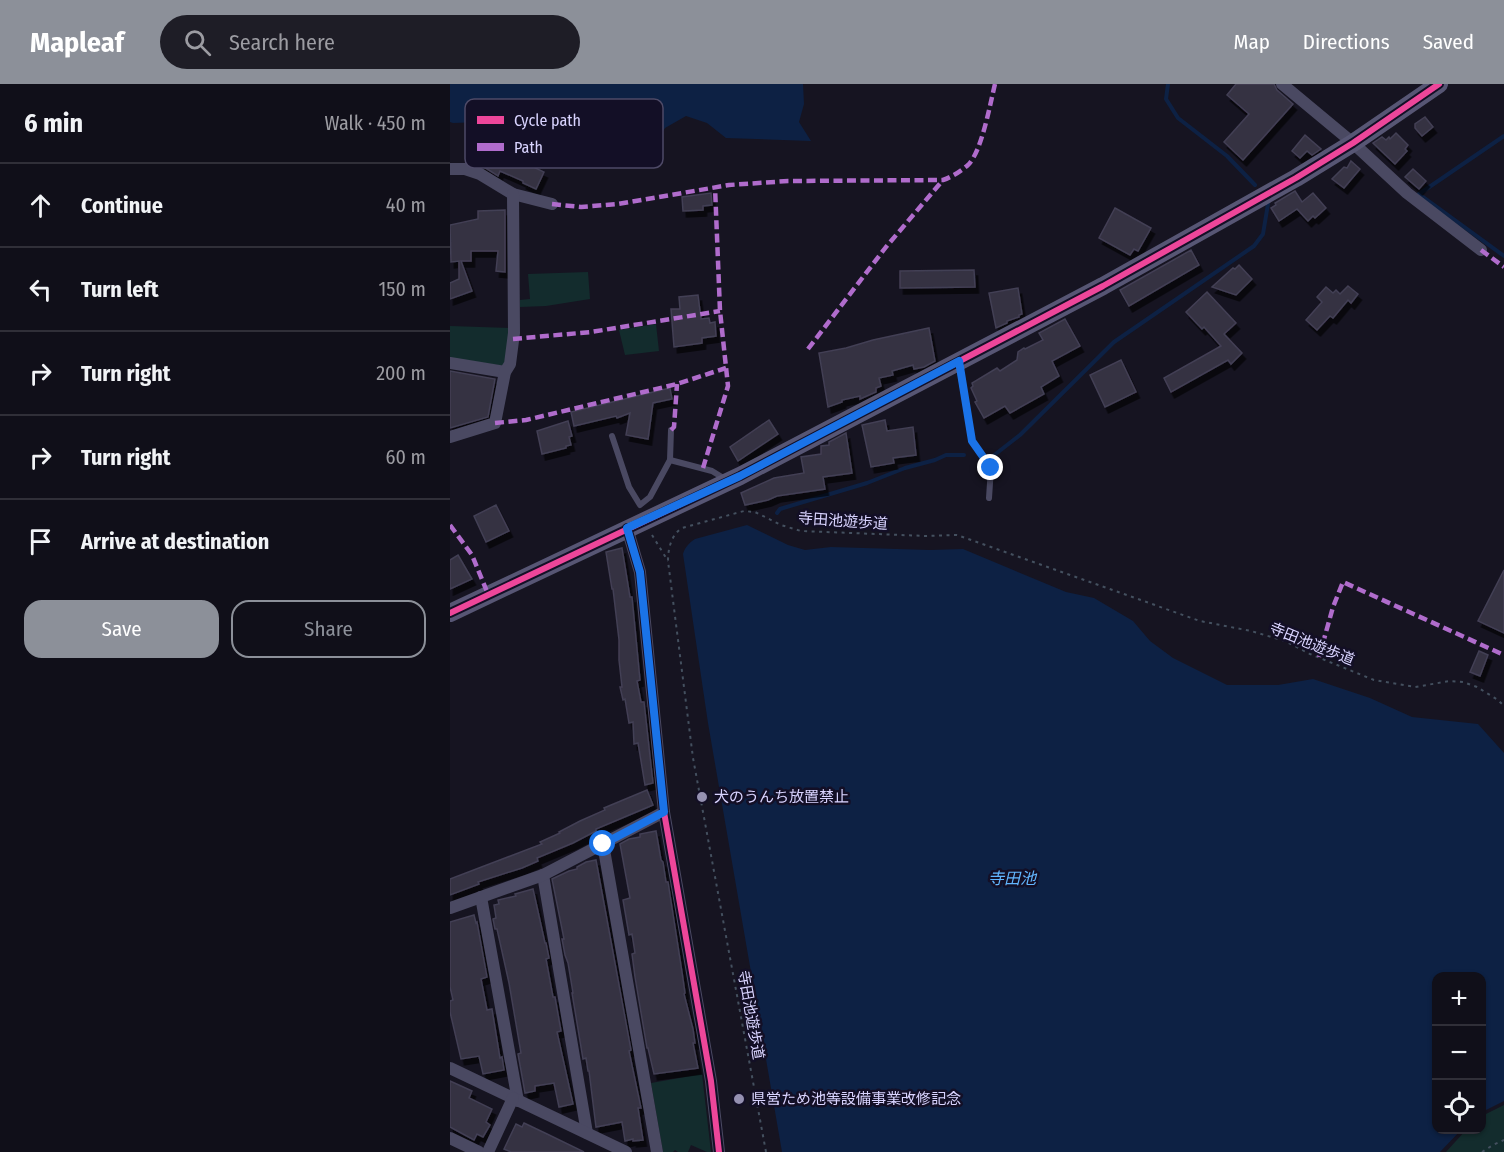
<!DOCTYPE html>
<html lang="en">
<head>
<meta charset="utf-8">
<style>
  body { margin:0; font-family:"Fira Sans Condensed","Noto Sans JP",sans-serif; background:#1e1d26; color:#f1f3f6 }
  .controls { position:absolute; right:18px; bottom:18px; display:grid; overflow:hidden; border-radius:12px; box-shadow:0 2px 4px #0004 }
  .controls button { width:54px; height:54px; display:grid; place-items:center; padding:0; border:0; border-bottom:2px solid #302f38; background:#100f19; color:#f1f3f6; font:30px sans-serif }
  .stop { position:absolute; width:18px; height:18px; margin:-14px; border:4px solid #1a73e8; border-radius:50%; background:#fff }
  .stop.end { background:#1a73e8; border-color:#fff; box-shadow:0 2px 6px #0008 }
  .list { margin:0; padding:0; list-style:none }
  h2 { display:flex; justify-content:space-between; align-items:center; height:78px; margin:0; padding:0 24px; font-size:26px }
  h2 small { font-size:20px; font-weight:400; color:#9c9ca2 }
  .list li { display:grid; grid-template-columns:39px 1fr auto; gap:18px; align-items:center; box-sizing:border-box; height:84px; padding:0 24px; border-top:2px solid #302f38 }
  .list b { display:block; font-size:22px; white-space:nowrap }
  .list em { font-size:20px; font-style:normal; color:#9c9ca2 }
  .actions { display:flex; gap:12px; padding:18px 24px }
  .actions a { flex:1; padding:14px 0; border:2px solid #8c9099; border-radius:18px; text-align:center; font-size:21px; color:#8c9099 }
  .actions .main { background:#8c9099; color:#fff }
  .icon { flex:none; width:33px; height:33px; fill:none; stroke:currentColor; stroke-width:2; stroke-linecap:round; stroke-linejoin:round }
  .map { position:relative; flex:none; width:1054px; height:1068px; overflow:hidden }
  header { display:flex; align-items:center; gap:36px; box-sizing:border-box; height:84px; padding:0 30px; background:#8c9099; color:#fff }
  header strong { font-size:28px }
  nav { display:flex; gap:33px; margin-inline-start:auto; font-size:21px }
  .search { width:420px; height:54px; background:#1e1d26; display:flex; align-items:center; gap:15px; box-sizing:border-box; padding:0 21px; border-radius:33px; color:#9c9ca2; font-size:22px }
  main { display:flex }
  aside { flex:1; background:#100f19 }
  .map>svg:first-child { display:block }
  .green { fill:#132c2d }
  .water { fill:#0d2144 }
  .lines { fill:none; stroke-linecap:round; stroke-linejoin:round }
  .stream { stroke:#0d2144; stroke-width:4 }
  .building { fill:#343243; stroke:#433f54; stroke-width:1.5; filter:url(#shadow) }
  .path { stroke:#44505f; stroke-width:2; stroke-dasharray:3 4.5; stroke-linecap:butt }
  .lane { stroke:#4a4962; stroke-width:6 }
  .street { stroke:#4a4962; stroke-width:12 }
  .secondary { stroke:#575674; stroke-width:18 }
  .quiet { stroke:#b06ccc; stroke-width:4.5; stroke-dasharray:9 4.5; stroke-linecap:butt }
  .cycleway-casing { stroke:#130f26; stroke-width:10 }
  .cycleway { stroke:#ed469a; stroke-width:6 }
  .route { stroke:#1a73e8; stroke-width:8 }
  .poi-dot { fill:#9591b1; stroke:#130f26; stroke-width:2 }
  .labels { text-anchor:middle; stroke-width:5; stroke-linejoin:round; paint-order:stroke }
  .street-label { font-size:15px; fill:#d9d4ff; stroke:#130f26 }
  .poi-label { font-size:15px; fill:#d9d4ff; stroke:#130f26; text-anchor:start }
  .water-label { font-size:16px; font-style:italic; fill:#62b6ff; stroke:#130f26 }
  .key { fill:#130f26; stroke:#4e4a67; stroke-width:1.5 }
  .key-label { font-size:16px; fill:#d9d4ff }
</style>
</head>
<body>
<header>
<strong>Mapleaf</strong>
<div class="search"><svg class="icon" aria-label="search" viewBox="0 0 24 24"><circle cx="10" cy="10" r="6"/><path d="M15 15l6 6"/></svg>Search here</div>
<nav><a>Map</a><a>Directions</a><a>Saved</a></nav>
</header>
<main>
<aside>
<h2>6 min<small>Walk · 450 m</small></h2>
<ul class="list">
<li><svg class="icon" aria-label="ahead" viewBox="0 0 24 24"><path d="M12 20V5M6 11l6-6 6 6"/></svg><div><b>Continue</b></div><em>40 m</em></li>
<li><svg class="icon" aria-label="left" viewBox="0 0 24 24"><path d="M17 20v-9H6M10 6l-5 5 5 5"/></svg><div><b>Turn left</b></div><em>150 m</em></li>
<li><svg class="icon" aria-label="right" viewBox="0 0 24 24"><path d="M7 20v-9h11M14 6l5 5-5 5"/></svg><div><b>Turn right</b></div><em>200 m</em></li>
<li><svg class="icon" aria-label="right" viewBox="0 0 24 24"><path d="M7 20v-9h11M14 6l5 5-5 5"/></svg><div><b>Turn right</b></div><em>60 m</em></li>
<li><svg class="icon" aria-label="arrive" viewBox="0 0 24 24"><path d="M6 21V4h12l-3 4 3 4H6"/></svg><div><b>Arrive at destination</b></div></li>
</ul>
<div class="actions"><a class="main">Save</a><a>Share</a></div>
</aside>
<div class="map">
<svg width="1054" height="1068" viewBox="0 0 1054 1068">
  <defs>
    <filter id="shadow"><feDropShadow dx="3.5" dy="6" stdDeviation="0" flood-color="#0009"/></filter>
  </defs>
  <rect width="100%" height="100%" fill="#161421"/>
  <g class="green">
    <polygon points="138,188 140,215 96,222 70,223 70,216 80,215 78,190"/>
    <polygon points="206,240 209,267 175,271 169,246"/>
    <polygon points="0,242 60,244 55,282 0,274"/>
    <polygon points="252,990 261,1068 257,1068 241,1061 238,1068 228,1068 225,1066 223,1068 213,1068 201,999"/>
    <polygon points="1054,1021 1054,1068 996,1068 1016,1046 1032,1046 1032,1032"/>
  </g>
  <g class="water">
    <polygon points="0,0 353,0 354,20 349,38 361,57 276,54 257,39 236,32 215,44 198,72 184,78 159,76 120,65 97,71 32,38 3,39 0,38"/>
    <path d="M 297,441 L 338,461 L 355,466 L 381,463 L 480,466 L 513,465 L 616,508 L 644,514 L 683,537 L 700,557 L 723,574 L 777,601 L 828,601 L 863,595 L 920,614 L 962,633 L 1028,640 L 1054,669 L 1054,1017 L 1032,1028 L 1032,892 L 986,892 L 986,1046 L 1011,1046 L 990,1068 L 332,1068 L 258,639 L 233,470 C 235,463 239,459 245,455 Z"/>
  </g>
  <g class="lines">
    <g class="stream">
      <polyline points="718,0 716,15 728,34 777,72 805,101"/>
      <polyline points="1054,52 969,110 1054,172"/>
      <polyline points="543,372 570,351 664,258 804,162 813,150 818,120"/>
      <polyline points="327,429 330,425 417,399 455,384 485,376 496,371 514,371"/>
    </g>
  </g>
  <g class="building">
    <polygon points="786,0 824,0 827,6 843,20 793,76 774,58 799,30 777,11"/>
    <polygon points="975,33 983,43 972,52 965,44 965,40"/>
    <polygon points="946,49 958,61 955,65 957,67 945,80 923,59 932,53 936,56 939,53 940,55"/>
    <polygon points="855,51 871,65 862,71 857,67 850,74 842,67"/>
    <polygon points="29,57 94,88 86,105 73,99 73,97 50,87 48,92 34,83 19,77"/>
    <polygon points="901,77 910,85 894,104 882,95 894,83 897,84"/>
    <polygon points="963,85 976,97 969,105 955,93"/>
    <polygon points="845,107 852,118 863,109 876,124 865,134 863,132 858,137 847,125 829,137 821,124 826,121 825,119"/>
    <polygon points="261,109 262,121 253,122 253,126 233,127 232,113"/>
    <polygon points="665,124 701,144 688,167 684,165 680,171 649,154"/>
    <polygon points="55,126 55,188 46,187 48,167 21,167 21,177 11,177 22,207 0,215 0,199 9,195 9,177 1,178 0,141 28,135 28,127"/>
    <polygon points="741,166 749,181 679,222 670,206"/>
    <polygon points="789,181 802,195 786,211 762,203 783,184 785,185"/>
    <polygon points="524,186 525,203 450,204 450,187"/>
    <polygon points="898,202 908,210 901,219 898,216 883,234 880,232 867,246 856,236 872,218 867,213 876,203 883,209 886,206 890,210"/>
    <polygon points="568,204 572,230 569,231 569,233 557,237 557,239 546,244 539,209"/>
    <polygon points="757,208 786,239 774,250 792,269 781,280 778,276 721,308 714,294 771,262 754,243 752,245 736,228"/>
    <polygon points="248,211 251,235 259,234 260,239 265,238 266,252 252,254 252,259 224,263 221,225 230,225 229,213"/>
    <polygon points="615,235 630,262 602,277 609,292 591,303 594,310 560,329 555,322 534,334 525,318 527,317 521,304 523,302 522,299 547,284 550,287 567,276 568,268 574,264 575,265 593,256 589,249"/>
    <polygon points="479,244 485,277 474,283 464,285 463,281 442,287 443,291 429,294 431,302 426,304 426,308 410,315 410,312 392,316 392,318 378,323 369,269 396,264 423,256"/>
    <polygon points="671,276 686,308 655,323 640,291"/>
    <polygon points="0,287 45,295 38,333 0,344"/>
    <polygon points="220,304 222,315 203,319 198,355 176,351 180,329 167,334 166,332 124,342 121,328"/>
    <polygon points="319,336 328,350 288,377 280,363"/>
    <polygon points="435,336 437,347 463,343 466,371 443,374 444,379 421,383 412,341"/>
    <polygon points="118,337 122,352 119,353 121,361 116,362 116,364 92,370 87,347"/>
    <polygon points="396,349 402,389 373,393 375,405 327,412 318,416 295,421 291,409 324,394 354,389 351,373 371,370 371,362 379,361 379,358"/>
    <polygon points="46,421 59,447 36,458 24,432"/>
    <polygon points="172,464 180,513 182,513 190,596 187,597 191,618 194,618 203,699 195,701 188,659 184,660 183,638 179,639 175,615 173,616 170,603 172,603 169,576 169,556 163,505 162,505 156,468"/>
    <polygon points="8,471 22,495 0,505 0,476"/>
    <polygon points="1054,486 1054,549 1028,537"/>
    <polygon points="1029,567 1038,571 1030,592 1020,588"/>
    <polygon points="197,706 203,721 146,745 146,747 123,759 87,774 88,777 72,784 28,798 29,800 0,811 0,795 92,760 90,758 110,749 109,748 130,737 155,726 154,724"/>
    <polygon points="206,747 211,776 213,778 216,798 218,798 232,888 235,909 234,910 243,945 245,959 243,959 248,984 204,990 198,964 197,964 185,893 182,870 185,869 182,850 179,851 173,816 180,814 170,760 179,755 190,753 190,750"/>
    <polygon points="146,776 181,966 179,967 191,1024 188,1024 193,1056 183,1057 183,1055 175,1057 172,1038 146,1043 139,987 138,987 136,974 133,975 122,909 123,909 118,879 115,871 112,855 114,855 102,795 119,787 127,785 127,783 136,778"/>
    <polygon points="83,805 95,859 96,859 99,874 96,875 103,913 105,913 111,947 107,948 123,1020 109,1023 104,999 85,1002 85,1007 75,1009 68,970 71,969 59,899 47,845 45,845 43,835 46,834 44,821 49,820 48,816 66,812 65,810"/>
    <polygon points="24,831 26,839 27,838 37,893 31,895 37,926 42,925 50,974 52,973 54,986 33,990 29,972 11,975 0,928 0,917 3,916 0,903 0,838"/>
    <polygon points="0,997 22,1007 19,1014 42,1025 36,1038 40,1041 33,1053 27,1050 24,1056 0,1043"/>
    <polygon points="74,1039 95,1049 134,1068 61,1068 54,1065 66,1040 72,1043"/>
  </g>
  <g class="lines">
    <g class="path">
      <polyline points="202,451 218,477"/>
      <path d="M 316,1068 L 243,674 L 218,477 C 218,465 221,451 232,444 L 294,427 L 305,428 L 331,441 L 351,447 L 476,452 L 507,451 L 750,537 L 801,547 L 835,557 L 860,570 L 924,596 L 965,603 L 1000,597 L 1013,598 L 1027,603 L 1048,616 L 1054,622"/>
      <polyline points="1032,1068 1043,1061 1054,1056"/>
    </g>
    <g class="lane">
      <polyline points="509,281 522,357 541,384 539,414"/>
      <polyline points="162,352 179,403 190,421 200,413 220,376 221,346"/>
      <polyline points="220,376 262,387 275,395"/>
    </g>
    <g class="street">
      <polyline points="832,0 903,59 957,109 1031,166"/>
      <polyline points="0,85 15,85 30,90 63,110 102,120"/>
      <polyline points="0,279 55,288"/>
      <polyline points="0,353 45,339 55,288 60,280 64,249 63,110"/>
      <polyline points="177,444 190,488 214,728 261,997 269,1068"/>
      <polyline points="153,760 207,1068"/>
      <polyline points="93,791 137,1049"/>
      <polyline points="31,813 68,1017"/>
      <polyline points="0,824 93,791 214,728"/>
      <polyline points="0,984 176,1068"/>
      <polyline points="0,1054 29,1068"/>
      <polyline points="38,1068 63,1014"/>
    </g>
    <polyline class="secondary" points="0,529 290,392 653,202 846,94 903,59 989,0"/>
    <g class="quiet">
      <path d="M 102,120 L 131,123 L 168,120 L 279,101 L 338,97 L 493,96 C 502,93 511,87 518,81 C 532,67 540,20 545,0"/>
      <polyline points="1031,166 1054,183"/>
      <polyline points="63,255 141,248 270,227"/>
      <polyline points="358,265 436,163 493,96"/>
      <polyline points="45,339 76,336 227,300 276,284"/>
      <polyline points="221,346 224,343 227,300"/>
      <polyline points="253,384 278,302 270,227 265,103"/>
      <polyline points="0,441 22,471 38,510"/>
      <polyline points="869,573 883,523 893,498 1054,571"/>
    </g>
    <g class="cycleway-casing">
      <g id="cycleway">
        <polyline points="177,444 190,488 214,728 261,997 269,1068"/>
        <polyline points="0,529 290,392 653,202 846,94 903,59 989,0"/>
      </g>
    </g>
    <use href="#cycleway" class="cycleway"/>
  </g>
  <g class="lines">
    <polyline class="route" points="153,760 214,728 190,488 177,444 290,392 509,277 522,357 541,384"/>
  </g>
  <g class="poi-dot">
    <circle cx="252" cy="713" r="6"/>
    <circle cx="289" cy="1015" r="6"/>
  </g>
  <g class="labels">
    <g class="street-label">
      <text transform="translate(393 437) rotate(4)" y="5">寺田池遊歩道</text>
      <text transform="translate(862 560) rotate(22)" y="5">寺田池遊歩道</text>
      <text transform="translate(301 931) rotate(80)" y="5">寺田池遊歩道</text>
    </g>
    <g class="poi-label">
      <text x="264" y="718">犬のうんち放置禁止</text>
      <text x="301" y="1020">県営ため池等設備事業改修記念</text>
    </g>
    <g class="water-label">
      <text x="562" y="800">寺田池</text>
    </g>
  </g>
  <rect x="15" y="15" width="198" height="69" rx="9" class="key"/>
  <rect x="27" y="32" width="27" height="8" fill="#ed469a"/>
  <rect x="27" y="59" width="27" height="8" fill="#b06ccc"/>
  <g class="key-label">
    <text x="64" y="42">Cycle path</text>
    <text x="64" y="69">Path</text>
  </g>
</svg>
<div class="controls">
<button>+</button>
<button>−</button>
<button><svg class="icon" aria-label="locate" viewBox="0 0 24 24"><circle cx="12" cy="12" r="6"/><path d="M12 2v4M12 18v4M2 12h4M18 12h4"/></svg></button>
</div>
<div class="stop" style="left:153px;top:760px"></div>
<div class="stop end" style="left:541px;top:384px"></div>
</div>
</main>
</body>
</html>
